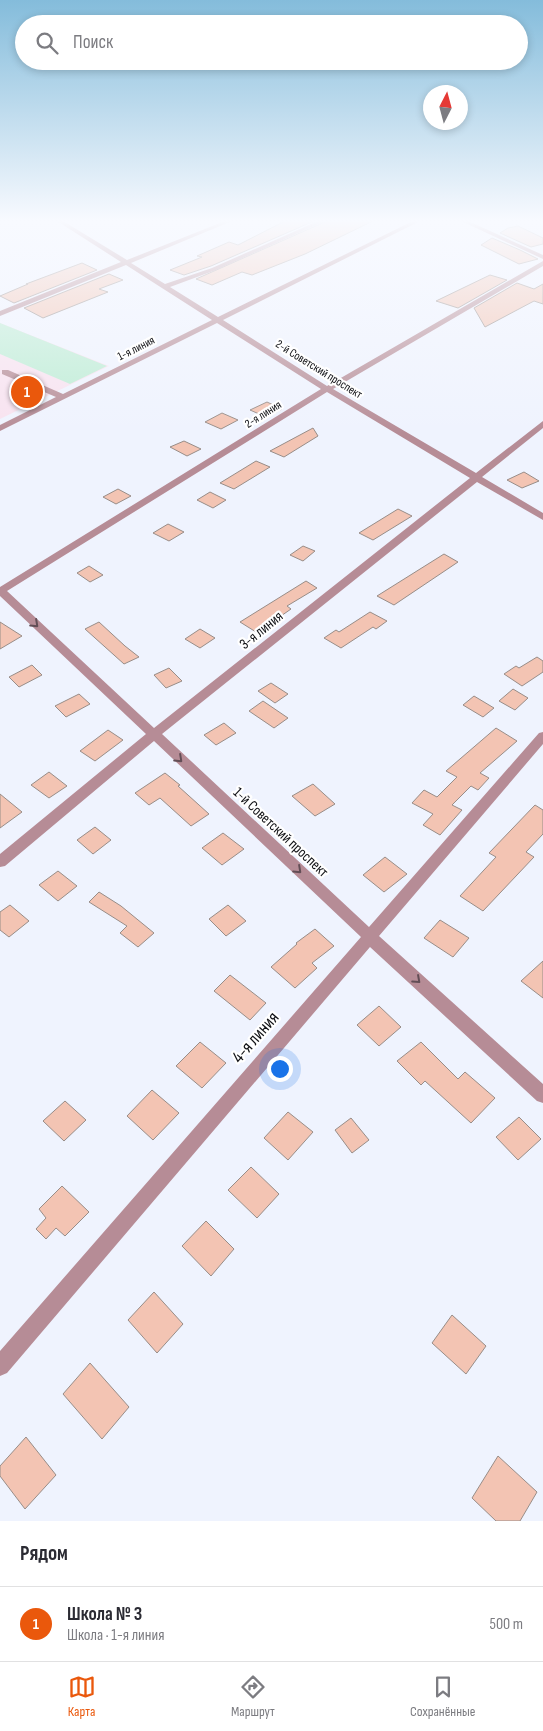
<!DOCTYPE html>
<html lang="ru">
<head>
<meta charset="utf-8">
<style>
  body { margin:0; font-family:"Sofia Sans Condensed",sans-serif; background:#f2f2f3; color:#2b2b33 }
  .compass { position:absolute; left:423px; top:85px; width:45px; height:45px; border-radius:50%; background:#fff; box-shadow:0 2px 8px #0003; rotate:6deg }
  .you { position:absolute; left:279px; top:1068px; width:18px; height:18px; margin:-12px; border:4px solid #fff; border-radius:50%; background:#1a73e8; box-shadow:0 0 0 8px #1a73e833 }
  .badge { display:grid; place-items:center; width:32px; height:32px; border-radius:50%; background:#ea580c; color:#fff; font-size:16px; font-weight:700 }
  .pin { position:absolute; translate:-50% -50%; border:2px solid #fff; box-shadow:0 1px 5px #0006 }
  .list { margin:0; padding:0; list-style:none }
  h2 { display:flex; justify-content:space-between; align-items:center; height:65px; margin:0; padding:0 20px; font-size:21px }
  h2 small { font-size:16px; font-weight:400; color:#7c7c81 }
  .list li { display:grid; grid-template-columns:32px 1fr auto; gap:15px; align-items:center; box-sizing:border-box; height:75px; padding:0 20px; border-top:1px solid #e1e1e2 }
  .list b { display:block; font-size:19px; white-space:nowrap }
  .list p { margin:0; font-size:16px; white-space:nowrap; color:#7c7c81 }
  .list em { font-size:16px; font-style:normal; color:#7c7c81 }
  .icon { flex:none; width:28px; height:28px; fill:none; stroke:currentColor; stroke-width:2; stroke-linecap:round; stroke-linejoin:round }
  .map { position:relative; flex:none; width:543px; height:1521px; overflow:hidden }
  .search { position:absolute; background:#fff; box-shadow:0 2px 8px #0003; left:15px; right:15px; top:15px; height:55px; display:flex; align-items:center; gap:12px; box-sizing:border-box; padding:0 18px; border-radius:28px; color:#7c7c81; font-size:19px }
  .sheet { height:140px; background:#fff }
  nav { display:flex; justify-content:space-around; align-items:center; box-sizing:border-box; height:70px; border-top:1px solid #e1e1e2; background:#fff; font-size:14px; color:#7c7c81 }
  nav a { display:grid; justify-items:center; gap:2px }
  nav .on { color:#ea580c }
  .map>svg:first-child { display:block }
  .education { fill:#f8e2ef }
  .green { fill:#bdecd4 }
  .building { fill:#f3c4b3; stroke:#988d88 }
  .lines { fill:none; stroke-linecap:round; stroke-linejoin:round }
  .minor { fill:#b68c96; fill-rule:evenodd }
  .oneway { stroke:#634e56 }
  .labels { text-anchor:middle; stroke-width:4.5; stroke-linejoin:round; paint-order:stroke }
  .far-street-label { font-size:12px; fill:#101115; stroke:#fff }
  .street-label { font-size:15px; fill:#101115; stroke:#fff }
  .near-street-label { font-size:18px; fill:#101115; stroke:#fff }
</style>
</head>
<body>
<div class="map">
<svg width="543" height="1521" viewBox="0 0 543 1521">
  <rect width="100%" height="100%" fill="#eff3fe"/>
  <polygon class="education" points="0,323 109,366 0,419"/>
  <polygon class="green" points="0,323 107,366 70,384 0,354"/>
  <g class="building">
    <polygon points="285,221 314,221 211,266 184,275 170,270 202,257 197,256 229,242 238,245"/>
    <polygon points="327,221 373,221 305,254 252,275 242,272 212,285 196,279"/>
    <polygon points="518,226 543,238 543,244 531,247 500,233 508,228"/>
    <polygon points="492,238 520,250 538,259 519,264 481,245"/>
    <polygon points="82,263 97,270 14,303 0,296 28,284 26,284"/>
    <polygon points="109,274 123,280 99,289 108,292 43,318 24,308"/>
    <polygon points="490,275 507,280 458,308 436,301"/>
    <polygon points="517,283 534,289 543,284 543,304 534,301 485,327 474,308"/>
    <polygon points="267,402 282,409 266,417 250,410"/>
    <polygon points="222,413 238,420 221,429 205,422"/>
    <polygon points="313,428 318,436 284,457 270,451"/>
    <polygon points="184,441 201,449 187,456 170,447"/>
    <polygon points="256,461 270,467 234,489 220,483"/>
    <polygon points="524,472 539,481 522,488 507,480"/>
    <polygon points="118,489 131,496 116,504 103,497"/>
    <polygon points="210,492 226,500 213,508 197,500"/>
    <polygon points="398,509 412,516 373,540 359,533"/>
    <polygon points="168,524 184,532 169,541 153,533"/>
    <polygon points="303,546 315,551 303,561 290,555"/>
    <polygon points="444,554 458,562 394,605 377,596"/>
    <polygon points="89,566 103,575 90,582 77,573"/>
    <polygon points="306,581 317,588 287,606 291,609 268,625 256,632 240,622"/>
    <polygon points="370,612 387,621 376,629 373,627 341,648 324,638 336,630 339,632"/>
    <polygon points="0,622 22,636 0,649"/>
    <polygon points="99,622 125,646 139,657 124,664 85,629"/>
    <polygon points="200,629 215,638 200,648 185,639"/>
    <polygon points="537,657 543,661 543,672 522,686 504,674 516,666 519,668"/>
    <polygon points="32,665 42,675 19,687 9,677"/>
    <polygon points="169,668 182,681 166,688 154,675"/>
    <polygon points="271,683 288,694 275,703 258,691"/>
    <polygon points="513,689 528,698 515,710 499,701"/>
    <polygon points="79,694 90,704 66,717 55,706"/>
    <polygon points="474,696 494,708 483,717 463,705"/>
    <polygon points="263,701 288,718 274,728 249,711"/>
    <polygon points="224,723 236,733 216,745 204,735"/>
    <polygon points="496,728 517,741 480,773 489,778 478,790 471,786 452,805 462,810 440,835 423,825 433,814 412,803 424,790 437,797 457,777 446,771"/>
    <polygon points="108,730 123,740 95,761 80,751"/>
    <polygon points="49,772 67,786 49,798 31,785"/>
    <polygon points="165,773 180,785 178,786 209,814 191,826 160,798 149,805 135,793"/>
    <polygon points="313,784 335,804 315,816 292,796"/>
    <polygon points="0,794 22,812 0,828"/>
    <polygon points="535,805 543,810 543,834 526,852 534,857 483,911 460,896 496,857 489,853"/>
    <polygon points="95,827 111,840 93,854 77,840"/>
    <polygon points="223,833 244,849 222,865 202,848"/>
    <polygon points="385,857 407,874 384,892 363,875"/>
    <polygon points="58,871 77,886 58,901 39,885"/>
    <polygon points="99,892 121,906 154,933 138,947 120,933 127,926 89,902"/>
    <polygon points="10,905 29,921 9,937 0,930 0,912"/>
    <polygon points="228,905 246,921 226,936 209,919"/>
    <polygon points="440,920 469,938 453,957 424,938"/>
    <polygon points="315,929 334,946 312,963 317,968 295,988 271,967 297,944 296,943"/>
    <polygon points="543,961 543,998 521,981"/>
    <polygon points="230,975 266,1003 250,1020 214,991"/>
    <polygon points="379,1006 401,1027 379,1046 357,1025"/>
    <polygon points="200,1042 226,1063 202,1088 176,1066"/>
    <polygon points="421,1042 458,1079 465,1072 495,1098 471,1123 425,1081 421,1085 397,1061"/>
    <polygon points="152,1090 179,1113 153,1140 127,1116"/>
    <polygon points="65,1101 86,1120 64,1141 43,1121"/>
    <polygon points="288,1112 313,1132 288,1160 264,1138"/>
    <polygon points="519,1117 541,1139 518,1160 496,1137"/>
    <polygon points="351,1118 369,1140 352,1153 335,1130"/>
    <polygon points="251,1167 279,1194 257,1218 228,1190"/>
    <polygon points="62,1186 89,1212 65,1236 56,1228 46,1239 36,1229 46,1218 39,1209"/>
    <polygon points="206,1221 234,1249 211,1276 182,1246"/>
    <polygon points="154,1292 183,1324 157,1353 128,1320"/>
    <polygon points="452,1315 486,1346 466,1374 432,1343"/>
    <polygon points="90,1363 129,1407 102,1439 63,1394"/>
    <polygon points="26,1437 56,1475 25,1509 0,1476 0,1466"/>
    <polygon points="498,1456 537,1492 520,1521 496,1521 472,1498"/>
  </g>
  <g class="lines">
    <g class="minor">
      <path d="M 57,221 L 63,221 L 127,260 L 225,221 L 232,221 L 131,263 L 165,284 L 212,268 L 318,221 L 325,221 L 216,270 L 170,287 L 218,317 L 413,221 L 420,221 L 223,320 L 327,386 L 543,261 L 543,266 L 333,389 L 476,473 L 543,421 L 543,428 L 482,477 L 543,513 L 543,520 L 477,482 L 162,734 L 369,927 L 539,733 L 543,732 L 543,744 L 379,936 L 543,1084 L 543,1103 L 537,1101 L 370,947 L 7,1373 L 0,1376 L 0,1351 L 361,937 L 154,741 L 5,866 L 0,867 L 0,854 L 146,734 L 0,596 L 0,587 L 321,389 L 217,323 L 0,431 L 0,425 L 56,397 L 2,374 L 2,370 L 8,370 L 63,394 L 212,320 L 126,265 L 0,316 L 0,311 L 121,262 ZM 327,392 L 470,478 L 154,728 L 7,591 Z"/>
      <polygon points="461,221 468,221 543,255 543,259"/>
    </g>
  </g>
  <defs><path id="oneway-chevron" d="M-2-3.5L2.5 0L-2 3.5" fill="none" stroke-width="1.6" stroke-linecap="round" stroke-linejoin="round" transform="scale(1.25)"/></defs>
  <g class="oneway">
    <use href="#oneway-chevron" transform="translate(35 624) rotate(43)"/>
    <use href="#oneway-chevron" transform="translate(179 759) rotate(43)"/>
    <use href="#oneway-chevron" transform="translate(298 870) rotate(43)"/>
    <use href="#oneway-chevron" transform="translate(417 980) rotate(42)"/>
  </g>
  <linearGradient id="sky" x2="0" y2="1"><stop stop-color="#84bcdb"/><stop offset="0.51" stop-color="#f8faff"/><stop offset="1" stop-color="#f8faff" stop-opacity="0"/></linearGradient>
  <rect width="543" height="433" fill="url(#sky)"/>
  <g class="labels">
    <g class="far-street-label">
      <text transform="translate(136 348) rotate(-27)" y="4">1-я линия</text>
      <text transform="translate(319 369) rotate(32)" y="4">2-й Советский проспект</text>
      <text transform="translate(263 414) rotate(-32)" y="4">2-я линия</text>
    </g>
    <g class="street-label">
      <text transform="translate(261 630) rotate(-39)" y="5">3-я линия</text>
      <text transform="translate(281 832) rotate(43)" y="5">1-й Советский проспект</text>
    </g>
    <g class="near-street-label">
      <text transform="translate(255 1037) rotate(-49)" y="6">4-я линия</text>
    </g>
  </g>
</svg>
<svg class="compass" viewBox="-18 -18 36 36"><path d="M0-13l5 13h-10z" fill="#e53935"/><path d="M0 13l5-13h-10z" fill="#7c7c81"/></svg>
<div class="you"></div>
<div class="pin badge" style="left:27px;top:392px">1</div>
<div class="search"><svg class="icon" aria-label="search" viewBox="0 0 24 24"><circle cx="10" cy="10" r="6"/><path d="M15 15l6 6"/></svg>Поиск</div>
</div>
<section class="sheet">
<h2>Рядом<small></small></h2>
<ul class="list">
<li><span class="badge">1</span><div><b>Школа № 3</b><p>Школа · 1-я линия</p></div><em>500 m</em></li>
</ul>
</section>
<nav>
<a class="on"><svg class="icon" aria-label="map" viewBox="0 0 24 24"><path d="M3 6l6-2 6 2 6-2v14l-6 2-6-2-6 2zM9 4v14M15 6v14"/></svg>Карта</a>
<a><svg class="icon" aria-label="directions" viewBox="0 0 24 24"><path d="M12 3l9 9-9 9-9-9zM9 14v-3h6M13 9l2 2-2 2"/></svg>Маршрут</a>
<a><svg class="icon" aria-label="saved" viewBox="0 0 24 24"><path d="M7 4h10v16l-5-4-5 4z"/></svg>Сохранённые</a>
</nav>
</body>
</html>
